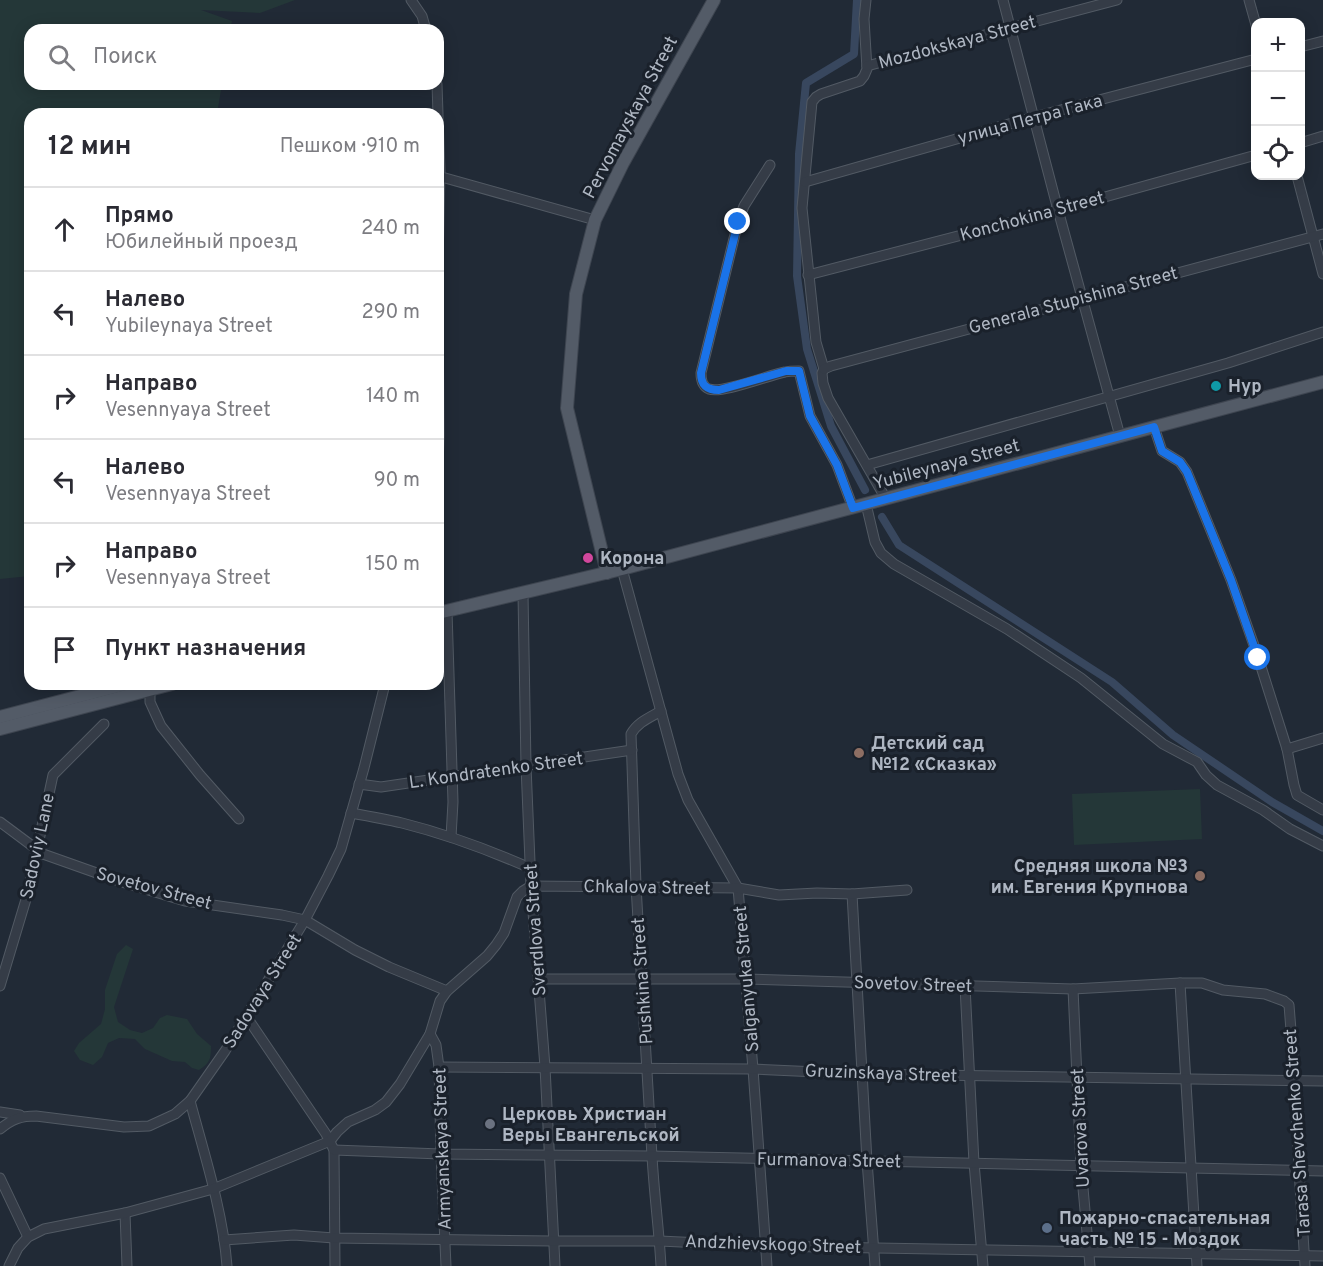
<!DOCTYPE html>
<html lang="ru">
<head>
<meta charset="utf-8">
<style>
  body { margin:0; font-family:Overpass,sans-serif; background:#f2f2f3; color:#2b2b33 }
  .controls { position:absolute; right:18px; top:18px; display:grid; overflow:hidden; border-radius:12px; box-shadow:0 3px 15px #0003 }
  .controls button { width:54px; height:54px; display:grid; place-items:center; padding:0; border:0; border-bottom:2px solid #e1e1e2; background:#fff; color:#2b2b33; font:30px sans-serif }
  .stop { position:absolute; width:18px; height:18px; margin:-14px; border:4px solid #1a73e8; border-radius:50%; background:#fff }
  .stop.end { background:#1a73e8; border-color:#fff; box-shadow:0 2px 6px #0008 }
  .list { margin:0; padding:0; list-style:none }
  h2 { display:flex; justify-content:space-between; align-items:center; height:78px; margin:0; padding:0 24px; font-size:26px }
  h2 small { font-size:20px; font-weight:400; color:#7c7c81 }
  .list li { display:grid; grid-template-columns:39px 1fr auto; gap:18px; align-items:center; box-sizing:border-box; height:84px; padding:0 24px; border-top:2px solid #e1e1e2 }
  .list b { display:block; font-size:22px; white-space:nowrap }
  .list p { margin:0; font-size:20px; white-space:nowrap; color:#7c7c81 }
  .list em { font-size:20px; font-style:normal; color:#7c7c81 }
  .icon { flex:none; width:33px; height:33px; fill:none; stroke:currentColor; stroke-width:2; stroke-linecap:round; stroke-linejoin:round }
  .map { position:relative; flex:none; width:1323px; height:1266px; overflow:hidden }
  .search { position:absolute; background:#fff; box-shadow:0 3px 15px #0003; left:24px; top:24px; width:420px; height:66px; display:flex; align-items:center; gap:15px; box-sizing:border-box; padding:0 21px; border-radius:18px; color:#7c7c81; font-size:22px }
  .panel { position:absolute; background:#fff; box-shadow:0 3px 15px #0003; left:24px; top:108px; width:420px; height:582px; border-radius:18px }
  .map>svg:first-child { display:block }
  .green { fill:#243738 }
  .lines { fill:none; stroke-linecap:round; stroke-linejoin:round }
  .canal { stroke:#38475e; stroke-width:8 }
  .minor-casing { stroke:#525a64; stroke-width:11 }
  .major-casing { stroke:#3e4550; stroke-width:14 }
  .minor { stroke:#353c47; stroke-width:9 }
  .major { stroke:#535b67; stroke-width:12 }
  .route { stroke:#1a73e8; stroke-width:8 }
  .culture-dot { fill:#0f9aa8; stroke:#1a212b; stroke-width:2 }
  .hotel-dot { fill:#d1479c; stroke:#1a212b; stroke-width:2 }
  .education-dot { fill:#8d6e63; stroke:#1a212b; stroke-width:2 }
  .worship-dot { fill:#6b7280; stroke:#1a212b; stroke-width:2 }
  .service-dot { fill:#5c6f8a; stroke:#1a212b; stroke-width:2 }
  .labels { text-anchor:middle; stroke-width:6; stroke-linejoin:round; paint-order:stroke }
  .street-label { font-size:18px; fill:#afb7c3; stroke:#1a212b }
  .poi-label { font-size:18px; font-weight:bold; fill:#afb7c3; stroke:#1a212b; text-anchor:start }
</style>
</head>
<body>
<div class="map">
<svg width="1323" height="1266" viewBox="0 0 1323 1266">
  <rect width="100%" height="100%" fill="#212a36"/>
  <g class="green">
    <polygon points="0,0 295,0 260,13 201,10 232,21 230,30 30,30 30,84 222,84 217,114 30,114 30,576 0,579"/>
    <polygon points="1200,789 1202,839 1074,845 1072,794"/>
    <path d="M 126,945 L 133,949 L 114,1007 L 118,1022 L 130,1030 L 142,1033 L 153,1028 L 160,1018 L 167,1015 L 187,1019 L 197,1034 L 211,1046 C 211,1059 210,1063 199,1070 L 192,1068 L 185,1062 L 172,1061 L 145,1049 L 135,1039 L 119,1038 L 108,1043 L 102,1057 L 93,1065 L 80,1060 L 74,1051 L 79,1043 L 101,1024 L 105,1009 L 105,990 L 117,954 Z"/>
  </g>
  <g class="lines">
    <g class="canal">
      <polyline points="857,0 854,54 806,83 799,154 797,276 807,349 831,426 865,490"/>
      <polyline points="882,517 899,545 1112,682 1173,735 1272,802 1323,831"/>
    </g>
    <g class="minor-casing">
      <g id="minor">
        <polyline points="411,0 422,16 426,30"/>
        <polyline points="866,0 864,19 867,69 864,76 860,81 821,94 816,97 812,102 802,208 816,342 824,369 822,373 823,383 828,398 886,499"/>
        <polyline points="1003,0 1058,210 1120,436"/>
        <polyline points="1249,0 1256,25"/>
        <polyline points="1300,47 1323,41"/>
        <polyline points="867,66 1117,0"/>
        <polyline points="437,84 438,114"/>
        <polyline points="438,116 440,171 438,265"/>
        <polyline points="1300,143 1323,136"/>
        <path d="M 770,165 L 744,206 L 738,222 L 701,373 C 701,380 702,386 709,389 C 722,394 769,375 785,372 C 789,371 794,371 799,371 L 810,416 L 837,465 L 853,508"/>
        <polyline points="438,176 595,220"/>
        <polyline points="1297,176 1323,274"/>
        <polyline points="805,182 1034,117 1256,59"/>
        <polyline points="808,275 1058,210 1256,155"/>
        <polyline points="438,290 439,435 438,470"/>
        <polyline points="824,369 831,366 1323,234"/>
        <polyline points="1154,427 1162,451 1180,462 1187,472 1231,580 1257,654 1287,749 1294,785 1297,795 1323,810"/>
        <polyline points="867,465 1228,363 1323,332"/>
        <polyline points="866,504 875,542 881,553 894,564 1007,629 1081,678 1163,744 1197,762 1206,775 1217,785 1263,810 1290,829 1323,846"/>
        <polyline points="622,569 678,774 688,800 738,888 753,1069 767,1266"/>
        <polyline points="523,594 526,766 531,886 545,1067 555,1266"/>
        <polyline points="447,611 453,802 451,837"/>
        <polyline points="150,690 150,702 161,726 200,775 239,819"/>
        <path d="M 661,711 C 649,718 638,722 631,734 L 636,886 L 652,1156 C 654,1193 659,1229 661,1266"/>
        <polyline points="1287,749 1323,738"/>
        <polyline points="359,784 381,787 632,750"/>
        <path d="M 351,813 C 368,816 385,819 402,823 C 446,834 489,850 530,868"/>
        <polyline points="0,822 43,854 122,882 185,901 282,915 305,920 355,950 389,967 447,991"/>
        <polyline points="852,894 867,1161 875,1266"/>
        <polyline points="538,979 746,979 1073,989 1180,983 1202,983 1223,990 1265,994 1284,1001 1289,1005 1295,1081 1299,1170 1305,1266"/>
        <polyline points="1180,983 1197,1266"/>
        <polyline points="0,986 27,896 53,775 104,724"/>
        <polyline points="965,986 974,1163 983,1266"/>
        <polyline points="1073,989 1081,1166 1090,1266"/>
        <polyline points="246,1016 326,1134 334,1150 335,1266"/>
        <polyline points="430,1034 436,1045 439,1067 441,1154 446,1266"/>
        <polyline points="439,1067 753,1069 862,1074 1323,1081"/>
        <path d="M 190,1101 C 204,1153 223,1212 227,1266"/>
        <polyline points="0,1112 20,1115"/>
        <path d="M 0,1129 C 12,1119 21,1116 36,1116 L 124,1127 L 149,1126 L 175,1114 L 190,1101 L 225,1051 L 305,920 L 328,876 L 341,849 L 364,768 L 385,684"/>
        <polyline points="334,1150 441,1154 652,1156 1323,1171"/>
        <polyline points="0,1178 28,1237"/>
        <polyline points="125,1213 127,1266"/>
        <polyline points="224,1240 294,1235 334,1238 553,1241 660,1241 765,1246 1323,1256"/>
        <polyline points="9,1266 18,1248 28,1237 44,1229 125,1213 213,1189 330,1141 337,1132 348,1122 375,1110 386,1102 400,1084 430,1034 440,1001 447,991 487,956 496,945 504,933 517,897 523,891 531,886 738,888 779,895 817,893 852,894 907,890"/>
      </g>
    </g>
    <g class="major-casing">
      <g id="major">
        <polyline points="607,573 567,408 576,294 595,220 623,163 714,0"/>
        <polyline points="438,613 622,569 1323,382"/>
        <polyline points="0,717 126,684"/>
        <polyline points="0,729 172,684"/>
      </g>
    </g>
    <use href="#minor" class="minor"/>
    <use href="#major" class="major"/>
  </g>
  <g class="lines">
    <path class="route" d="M 738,222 L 701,373 C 701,386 707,390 719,390 L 786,371 L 799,371 L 810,416 L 837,465 L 853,508 L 1154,427 L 1162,451 L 1180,462 L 1187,472 L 1231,580 L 1258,658"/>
  </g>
  <circle class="culture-dot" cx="1216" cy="386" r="6"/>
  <circle class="hotel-dot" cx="588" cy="558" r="6"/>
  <g class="education-dot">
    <circle cx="859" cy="753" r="6"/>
    <circle cx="1200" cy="876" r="6"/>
  </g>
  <circle class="worship-dot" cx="490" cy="1124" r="6"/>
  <circle class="service-dot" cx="1047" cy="1228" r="6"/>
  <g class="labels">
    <g class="street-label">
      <text transform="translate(957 42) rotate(-15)" y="6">Mozdokskaya Street</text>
      <text transform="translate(630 117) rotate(-62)" y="6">Pervomayskaya Street</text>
      <text transform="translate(1030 119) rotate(-15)" y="6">улица Петра Гака</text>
      <text transform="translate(1032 216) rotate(-15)" y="6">Konchokina Street</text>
      <text transform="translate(1073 300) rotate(-15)" y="6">Generala Stupishina Street</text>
      <text transform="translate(946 464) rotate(-15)" y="6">Yubileynaya Street</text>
      <text transform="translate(496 770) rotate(-8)" y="6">L. Kondratenko Street</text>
      <text transform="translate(37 846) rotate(-78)" y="6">Sadoviy Lane</text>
      <text transform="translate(647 887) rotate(1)" y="6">Chkalova Street</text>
      <text transform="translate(154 888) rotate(15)" y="6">Sovetov Street</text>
      <text transform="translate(535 930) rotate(-94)" y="6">Sverdlova Street</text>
      <text transform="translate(746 979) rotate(-95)" y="6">Salganyuka Street</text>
      <text transform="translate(642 981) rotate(-94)" y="6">Pushkina Street</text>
      <text transform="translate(913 984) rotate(2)" y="6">Sovetov Street</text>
      <text transform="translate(262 991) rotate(-58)" y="6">Sadovaya Street</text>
      <text transform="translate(881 1073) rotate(2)" y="6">Gruzinskaya Street</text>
      <text transform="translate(1080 1128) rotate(-93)" y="6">Uvarova Street</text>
      <text transform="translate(1297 1133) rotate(-94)" y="6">Tarasa Shevchenko Street</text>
      <text transform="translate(442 1149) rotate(-92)" y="6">Armyanskaya Street</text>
      <text transform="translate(829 1160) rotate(1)" y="6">Furmanova Street</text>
      <text transform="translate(773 1244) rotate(2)" y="6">Andzhievskogo Street</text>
    </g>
    <g class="poi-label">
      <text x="1228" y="392">Нур</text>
      <text x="600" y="564">Корона</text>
      <text x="871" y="749">Детский сад<tspan x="871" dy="21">№12 «Сказка»</tspan></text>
      <text x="1188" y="872" text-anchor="end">Средняя школа №3<tspan x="1188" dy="21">им. Евгения Крупнова</tspan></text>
      <text x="502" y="1120">Церковь Христиан<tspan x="502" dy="21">Веры Евангельской</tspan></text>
      <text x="1059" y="1224">Пожарно-спасательная<tspan x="1059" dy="21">часть № 15 - Моздок</tspan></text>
    </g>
  </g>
</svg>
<div class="controls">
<button>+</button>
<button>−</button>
<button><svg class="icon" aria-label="locate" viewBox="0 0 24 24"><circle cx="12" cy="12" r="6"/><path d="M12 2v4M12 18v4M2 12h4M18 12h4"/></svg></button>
</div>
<div class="stop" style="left:1258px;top:658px"></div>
<div class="stop end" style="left:738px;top:222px"></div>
<div class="search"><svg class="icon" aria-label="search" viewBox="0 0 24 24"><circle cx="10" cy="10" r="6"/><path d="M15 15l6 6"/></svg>Поиск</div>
<section class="panel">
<h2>12 мин<small>Пешком · 910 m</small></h2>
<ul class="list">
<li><svg class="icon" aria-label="ahead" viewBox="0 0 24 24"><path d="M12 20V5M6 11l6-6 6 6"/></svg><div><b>Прямо</b><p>Юбилейный проезд</p></div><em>240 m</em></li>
<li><svg class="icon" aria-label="left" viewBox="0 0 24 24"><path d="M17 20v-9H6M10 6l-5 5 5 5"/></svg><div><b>Налево</b><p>Yubileynaya Street</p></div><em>290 m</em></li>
<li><svg class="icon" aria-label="right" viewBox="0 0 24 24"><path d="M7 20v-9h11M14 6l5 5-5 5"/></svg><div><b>Направо</b><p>Vesennyaya Street</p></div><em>140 m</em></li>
<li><svg class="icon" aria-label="left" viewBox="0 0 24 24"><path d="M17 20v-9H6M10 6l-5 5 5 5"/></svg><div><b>Налево</b><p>Vesennyaya Street</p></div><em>90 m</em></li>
<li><svg class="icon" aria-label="right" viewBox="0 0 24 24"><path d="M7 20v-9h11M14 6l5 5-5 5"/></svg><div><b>Направо</b><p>Vesennyaya Street</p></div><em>150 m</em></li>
<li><svg class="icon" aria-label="arrive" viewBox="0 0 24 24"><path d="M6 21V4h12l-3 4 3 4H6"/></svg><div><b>Пункт назначения</b></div></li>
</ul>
</section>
</div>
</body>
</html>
